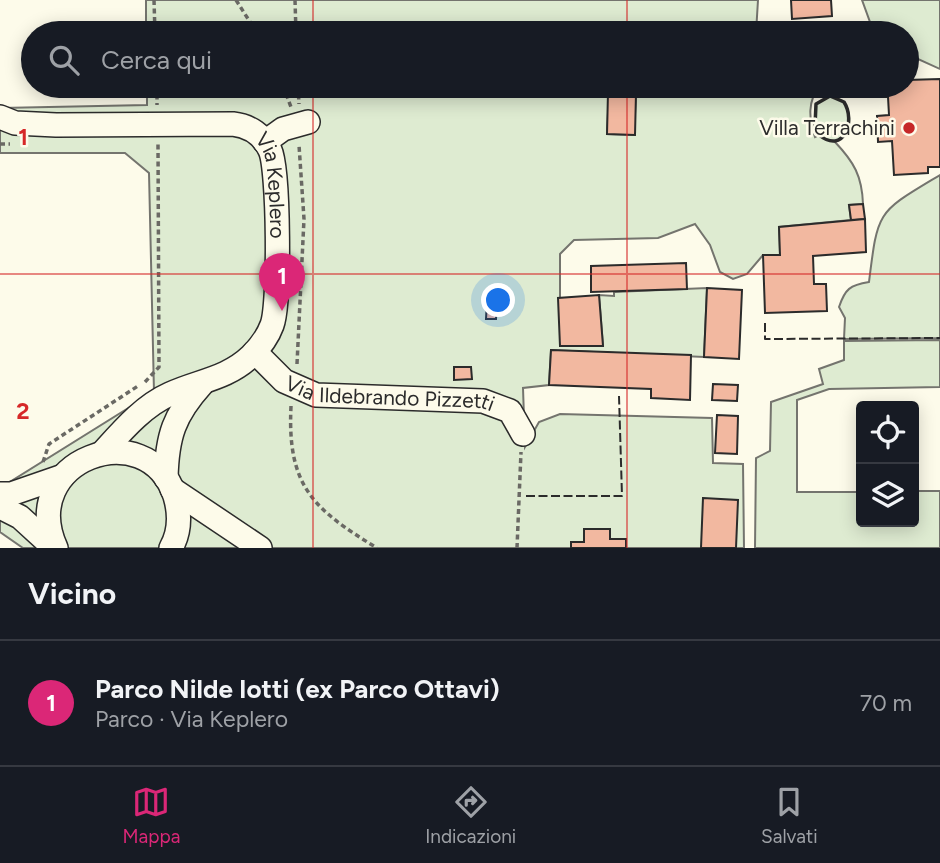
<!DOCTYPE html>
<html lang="it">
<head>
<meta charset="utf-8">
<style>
  body { margin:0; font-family:Figtree,sans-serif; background:#242831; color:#f1f3f6 }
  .controls { position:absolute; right:21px; bottom:21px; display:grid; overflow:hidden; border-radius:7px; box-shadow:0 4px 18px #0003 }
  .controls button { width:63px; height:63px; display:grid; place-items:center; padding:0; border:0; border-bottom:2px solid #363941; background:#171b24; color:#f1f3f6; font:35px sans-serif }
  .you { position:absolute; left:499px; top:301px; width:24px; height:24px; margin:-18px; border:5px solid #fff; border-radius:50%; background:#1a73e8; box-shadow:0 0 0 10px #1a73e833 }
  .badge { display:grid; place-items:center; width:46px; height:46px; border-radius:50%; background:#db2777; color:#fff; font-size:23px; font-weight:700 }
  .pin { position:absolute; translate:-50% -58px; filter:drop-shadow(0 2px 4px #0008) }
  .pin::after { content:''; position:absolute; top:37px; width:24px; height:21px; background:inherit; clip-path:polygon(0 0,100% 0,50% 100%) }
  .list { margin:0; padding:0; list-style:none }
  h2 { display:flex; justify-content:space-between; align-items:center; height:91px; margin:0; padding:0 28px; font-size:30px }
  h2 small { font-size:23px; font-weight:400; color:#9ea1a6 }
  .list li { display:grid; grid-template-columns:46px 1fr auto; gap:21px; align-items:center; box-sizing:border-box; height:126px; padding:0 28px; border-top:2px solid #363941 }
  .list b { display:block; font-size:26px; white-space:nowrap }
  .list p { margin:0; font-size:23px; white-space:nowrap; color:#9ea1a6 }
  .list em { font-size:23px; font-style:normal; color:#9ea1a6 }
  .icon { flex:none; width:38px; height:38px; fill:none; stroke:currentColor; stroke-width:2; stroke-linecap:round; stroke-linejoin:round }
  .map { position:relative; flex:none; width:940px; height:548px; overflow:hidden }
  .search { position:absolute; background:#171b24; box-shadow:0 4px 18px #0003; left:21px; right:21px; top:21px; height:77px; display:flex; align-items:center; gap:18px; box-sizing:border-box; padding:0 24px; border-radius:38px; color:#9ea1a6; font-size:26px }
  .sheet { height:217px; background:#171b24 }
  nav { display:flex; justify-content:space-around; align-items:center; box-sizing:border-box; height:98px; border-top:2px solid #363941; background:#171b24; font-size:19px; color:#9ea1a6 }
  nav a { display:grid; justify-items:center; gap:4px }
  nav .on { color:#db2777 }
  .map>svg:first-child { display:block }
  .green { fill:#deebd1; stroke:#74746e; stroke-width:2; fill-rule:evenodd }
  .building { fill:#f2b8a0; stroke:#2b2b2b; stroke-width:2 }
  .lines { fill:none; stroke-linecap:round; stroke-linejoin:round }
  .minor-casing { stroke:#2b2b2b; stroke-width:26 }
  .path { stroke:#6a6964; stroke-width:3.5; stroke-dasharray:5 3.5; stroke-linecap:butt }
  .minor { stroke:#fdfbea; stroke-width:23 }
  .fence { stroke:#2b2b2b; stroke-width:2; stroke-dasharray:9 3.5; stroke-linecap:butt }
  .wall { stroke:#2b2b2b; stroke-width:3.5 }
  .grid { fill:none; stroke:#d62828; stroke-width:2; stroke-opacity:0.55 }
  .poi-dot { fill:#c62828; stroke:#fdfbea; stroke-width:2.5 }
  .labels { text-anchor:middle; stroke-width:5; stroke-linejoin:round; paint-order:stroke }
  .poi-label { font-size:21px; fill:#2b2b2b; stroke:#fdfbea; text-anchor:end }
  .street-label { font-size:21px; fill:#2b2b2b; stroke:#fdfbea }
  .grid-label { font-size:23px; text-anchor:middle; font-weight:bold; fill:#d62828; stroke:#fdfbea; stroke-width:5; stroke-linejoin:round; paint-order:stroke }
</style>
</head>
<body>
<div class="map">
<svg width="940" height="548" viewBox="0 0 940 548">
  <rect width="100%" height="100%" fill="#fdfbea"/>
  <g class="green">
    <polygon points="146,0 758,0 756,33 146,33"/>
    <polygon points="862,0 940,0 940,69 907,54 907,33 874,33"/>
    <path d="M 147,86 L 820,86 C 807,101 809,119 815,137 L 819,135 L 815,126 L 816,104 L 830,96 C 850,99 851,116 848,132 L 835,142 C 854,162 862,176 863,204 L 849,205 L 851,220 L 779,227 L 780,255 L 763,255 L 747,274 L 733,279 L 720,272 L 710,245 L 695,224 L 658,238 L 574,240 L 560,254 L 560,346 L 603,345 L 599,295 L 614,296 L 614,292 L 707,288 L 704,357 L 551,350 L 549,385 L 523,388 L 525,447 L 539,422 L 560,414 L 712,418 L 713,463 L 743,464 L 744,548 L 23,548 L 0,532 L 0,484 L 8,483 L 154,392 L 149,173 L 125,153 L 0,153 L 0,108 L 147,105 ZM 609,92 L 636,93 L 634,135 L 607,134 Z"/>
    <path d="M 940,175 L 940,338 L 844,339 L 845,318 L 839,307 C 845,289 850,285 869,282 C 878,209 877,213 940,175 Z"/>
    <polygon points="940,340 940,387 829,389 797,400 797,492 861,492 861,522 914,522 914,491 940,491 940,548 755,548 756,458 770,451 771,402 823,384 819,369 844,360 844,341"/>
  </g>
  <g class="building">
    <polygon points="791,0 831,0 832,16 792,19"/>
    <polygon points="940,79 940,167 928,167 928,173 894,175 892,141 878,142 877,116 889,115 888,97 881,97 881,86 907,86 907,80"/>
    <polygon points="608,92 636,93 635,135 607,134"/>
    <polygon points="863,204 865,219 851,220 849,205"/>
    <polygon points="865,219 866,252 813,256 814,284 826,284 827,311 765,313 763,255 780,255 779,227"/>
    <polygon points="686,263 687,289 591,292 591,266"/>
    <polygon points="707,288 742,290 739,359 704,357"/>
    <polygon points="599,295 603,346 560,346 558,298"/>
    <polygon points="487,300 497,301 496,319 486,319"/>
    <polygon points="551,350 691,355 690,400 651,398 651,389 549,385"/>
    <polygon points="454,367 471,367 472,379 454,380"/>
    <polygon points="713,384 738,385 737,401 712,400"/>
    <polygon points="717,415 738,416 737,454 715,453"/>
    <polygon points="703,498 738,500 736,548 701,548"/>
    <polygon points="584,529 610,529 610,539 626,539 626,548 571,548 571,542 584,542"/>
  </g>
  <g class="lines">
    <g class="minor-casing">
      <g id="minor">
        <path id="s1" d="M 0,117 L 15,123 L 56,125 L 233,124 C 250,126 263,135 270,150 C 279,169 280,304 272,325 C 268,336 260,347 251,356 C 227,379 198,381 170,394 C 143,406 122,431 102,453"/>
        <polyline points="265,142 283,129 308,122"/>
        <path id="s2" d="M 255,352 L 284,381 L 316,395 L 483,401 L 510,411 L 523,434"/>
        <path d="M 166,478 C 167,436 174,415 202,384"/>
        <polyline points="172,489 260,548"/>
        <polyline points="0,494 11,494 63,476"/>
        <polyline points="0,507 20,517 54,548"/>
        <path d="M 56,548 C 16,460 147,412 175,496 C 180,513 180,532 171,548"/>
      </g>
    </g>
    <g class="path">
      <polyline points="154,0 155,33"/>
      <polyline points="236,0 257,33"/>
      <polyline points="295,0 296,33"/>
      <polyline points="157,86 157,105"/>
      <polyline points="283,86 291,107"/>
      <polyline points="298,86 299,104"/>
      <polyline points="0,144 10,144"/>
      <polyline points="297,364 304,219 299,145"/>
      <polyline points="145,382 159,367 158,144"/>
      <path d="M 291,406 C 287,486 313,509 377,548"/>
      <polyline points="43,462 49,444 138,386"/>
      <polyline points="517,548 521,452"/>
    </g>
    <use href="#minor" class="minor"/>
    <g class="fence">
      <polyline points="765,323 765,339 940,338"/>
      <polyline points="526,496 622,496 619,396"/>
    </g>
    <path class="wall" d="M 830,96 L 844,102 C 856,121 844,155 819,135 L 815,126 L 816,104 Z"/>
  </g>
  <path class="grid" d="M 313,0 L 313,33M 627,0 L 627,33M 313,86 L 313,548M 627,86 L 627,548M 0,274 L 940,274"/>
  <circle class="poi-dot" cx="909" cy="128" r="7"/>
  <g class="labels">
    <g class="poi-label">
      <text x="895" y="135">Villa Terrachini</text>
    </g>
    <g class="street-label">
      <text dy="7" stroke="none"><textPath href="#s1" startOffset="317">Via Keplero</textPath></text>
      <text dy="7" stroke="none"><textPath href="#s2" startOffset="149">Via Ildebrando Pizzetti</textPath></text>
    </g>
  </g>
  <g class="grid-label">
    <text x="23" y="145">1</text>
    <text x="23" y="419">2</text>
  </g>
</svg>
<div class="controls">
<button><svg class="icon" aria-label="locate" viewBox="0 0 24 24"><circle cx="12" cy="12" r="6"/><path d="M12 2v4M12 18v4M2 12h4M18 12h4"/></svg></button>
<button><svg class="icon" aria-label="layers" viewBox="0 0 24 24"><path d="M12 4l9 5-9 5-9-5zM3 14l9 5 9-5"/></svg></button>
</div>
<div class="you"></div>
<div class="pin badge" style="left:282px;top:311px">1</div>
<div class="search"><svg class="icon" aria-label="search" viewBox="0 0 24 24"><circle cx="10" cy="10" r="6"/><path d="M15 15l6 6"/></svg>Cerca qui</div>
</div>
<section class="sheet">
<h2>Vicino<small></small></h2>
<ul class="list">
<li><span class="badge">1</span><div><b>Parco Nilde Iotti (ex Parco Ottavi)</b><p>Parco · Via Keplero</p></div><em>70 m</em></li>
</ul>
</section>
<nav>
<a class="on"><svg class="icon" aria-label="map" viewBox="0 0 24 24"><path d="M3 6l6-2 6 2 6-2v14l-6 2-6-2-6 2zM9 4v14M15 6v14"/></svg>Mappa</a>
<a><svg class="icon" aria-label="directions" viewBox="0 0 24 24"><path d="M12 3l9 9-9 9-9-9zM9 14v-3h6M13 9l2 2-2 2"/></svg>Indicazioni</a>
<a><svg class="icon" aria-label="saved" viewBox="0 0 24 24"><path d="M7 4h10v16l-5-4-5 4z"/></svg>Salvati</a>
</nav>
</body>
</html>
